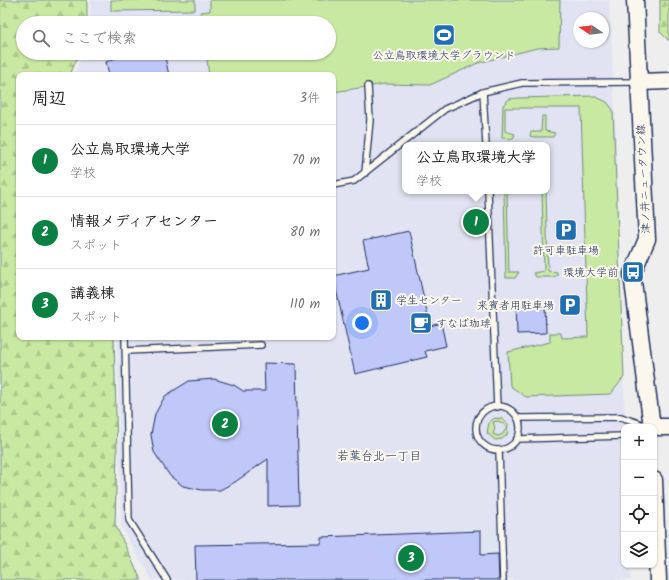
<!DOCTYPE html>
<html lang="ja">
<head>
<meta charset="utf-8">
<style>
  body { margin:0; font-family:Kalam,"Klee One",sans-serif; background:#f6f6f6; color:#202124 }
  .controls { position:absolute; right:12px; bottom:12px; display:grid; overflow:hidden; border-radius:8px; box-shadow:0 1px 3px #0004 }
  .controls button { width:36px; height:36px; display:grid; place-items:center; padding:0; border:0; border-bottom:1px solid #e0e0e0; background:#fff; color:#202124; font:20px sans-serif }
  .compass { position:absolute; left:573px; top:12px; width:36px; height:36px; border-radius:50%; background:#fff; box-shadow:0 1px 3px #0004; rotate:283deg }
  .you { position:absolute; left:362px; top:323px; width:14px; height:14px; margin:-10px; border:3px solid #fff; border-radius:50%; background:#1a73e8; box-shadow:0 0 0 6px #1a73e833 }
  .badge { display:grid; place-items:center; width:26px; height:26px; border-radius:50%; background:#0b8043; color:#fff; font-size:13px; font-weight:700 }
  .pin { position:absolute; translate:-50% -50%; border:2px solid #fff; box-shadow:0 1px 4px #0006 }
  .popup { position:absolute; left:402px; top:142px; width:148px; height:52px; box-sizing:border-box; display:grid; place-content:center; border-radius:8px; background:#fff; filter:drop-shadow(0 1px 3px #0005); font-size:13px; white-space:nowrap; color:#757577 }
  .popup b { font-size:15px; color:#202124 }
  .popup::after { content:''; position:absolute; left:50%; top:100%; margin-left:-8px; border:8px solid transparent; border-top-color:#fff }
  .list { margin:0; padding:0; list-style:none }
  h2 { display:flex; justify-content:space-between; align-items:center; height:52px; margin:0; padding:0 16px; font-size:17px }
  h2 small { font-size:13px; font-weight:400; color:#757577 }
  .list li { display:grid; grid-template-columns:26px 1fr auto; gap:12px; align-items:center; box-sizing:border-box; height:72px; padding:0 16px; border-top:1px solid #e0e0e0 }
  .list b { display:block; font-size:15px; white-space:nowrap }
  .list p { margin:0; font-size:13px; white-space:nowrap; color:#757577 }
  .list em { font-size:13px; font-style:normal; color:#757577 }
  .icon { flex:none; width:22px; height:22px; fill:none; stroke:currentColor; stroke-width:2; stroke-linecap:round; stroke-linejoin:round }
  .map { position:relative; flex:none; width:669px; height:580px; overflow:hidden }
  .search { position:absolute; background:#fff; box-shadow:0 1px 3px #0004; left:16px; top:16px; width:320px; height:44px; display:flex; align-items:center; gap:10px; box-sizing:border-box; padding:0 14px; border-radius:22px; color:#757577; font-size:15px }
  .panel { position:absolute; background:#fff; box-shadow:0 1px 3px #0004; left:16px; top:72px; width:320px; height:268px; border-radius:8px }
  .map>svg:first-child { display:block }
  .built { fill:#e1e3f2; fill-rule:evenodd }
  .green { fill:#c8e9a1; stroke:#728c80; fill-rule:evenodd }
  .forest { fill:url(#forest-firs); stroke:#728c80 }
  .building { fill:#c0c8fa; stroke:#1b2f5e }
  .lines { fill:none; stroke-linecap:round; stroke-linejoin:round }
  .lane-casing { stroke:#1b2f5e; stroke-width:8 }
  .secondary-casing { stroke:#1b2f5e; stroke-width:19 }
  .lane { stroke:#fbf7ec; stroke-width:5.5 }
  .secondary { stroke:#fbf7ec; stroke-width:16 }
  .labels { text-anchor:middle; stroke-width:4; stroke-linejoin:round; paint-order:stroke }
  .poi-label { font-size:11px; fill:#1b2f5e; stroke:#fbf7ec }
  .street-label { font-size:11px; fill:#1b2f5e; stroke:#fbf7ec }
  .neighbourhood-label { font-size:12px; fill:#1b2f5e; stroke:#fbf7ec }
</style>
</head>
<body>
<div class="map">
<svg width="669" height="580" viewBox="0 0 669 580">
  <defs>
    <pattern id="forest-firs" width="22" height="20" patternUnits="userSpaceOnUse"><rect width="22" height="20" fill="#c8e9a1"/><path d="M5 1l3.5 6h-7zM16 11l3.5 6h-7z" fill="#abc88d"/></pattern>
  </defs>
  <rect width="100%" height="100%" fill="#efeeef"/>
  <filter id="ink" filterUnits="userSpaceOnUse"><feTurbulence type="fractalNoise" baseFrequency=".025" numOctaves="2"/><feDisplacementMap in="SourceGraphic" scale="8" xChannelSelector="R" yChannelSelector="G"/><feConvolveMatrix kernelMatrix="1 2 1 2 8 2 1 2 1" color-interpolation-filters="sRGB"/></filter>
  <g filter="url(#ink)">
    <path class="built" d="M 90,0 L 609,0 L 615,106 L 625,427 L 624,565 L 630,565 L 631,580 L 152,580 L 121,527 L 117,337 L 333,337 L 333,75 L 74,75 L 83,53 L 329,53 L 329,23 L 90,23 ZM 579,18 L 603,18 L 603,42 L 579,42 ZM 405,145 L 547,145 L 547,191 L 405,191 Z"/>
    <g class="green">
      <polygon points="111,0 195,0 195,10 111,11"/>
      <polygon points="210,0 560,0 559,47 537,48 478,63 430,85 385,84 333,92 333,75 209,75 206,53 329,53 329,23 202,23 200,12 210,11"/>
      <polygon points="594,96 607,102 613,110 624,377 611,394 526,397 510,386 508,352 550,342 550,333 561,333 562,338 588,337 581,108 505,108 505,131 515,134 514,137 511,139 502,138 503,105 509,99 519,98"/>
      <polygon points="542,116 545,116 545,131 555,133 553,137 533,137 530,136 531,132 541,132"/>
      <polygon points="504,191 507,191 509,272 519,272 515,278 506,278"/>
      <polygon points="542,191 546,191 548,271 557,272 557,275 554,277 536,277 533,273 544,271"/>
      <path d="M 495,418 L 502,419 L 508,424 L 507,435 L 502,439 L 495,440 L 487,433 L 489,422 ZM 498,421 L 504,424 L 506,428 L 503,434 L 498,436 L 493,434 L 495,428 L 493,422 Z"/>
    </g>
    <g class="forest">
      <polygon points="0,0 87,0 87,23 23,23 23,53 79,53 70,75 19,75 19,337 114,337 117,454 115,524 141,580 0,580"/>
      <polygon points="660,0 669,0 669,41 660,32"/>
    </g>
    <g class="building">
      <polygon points="127,53 164,53 169,75 109,75 106,62"/>
      <polygon points="409,231 430,326 441,323 446,346 425,351 427,357 355,374 333,276 369,268 363,241"/>
      <polygon points="516,303 545,303 546,333 517,334"/>
      <polygon points="264,363 296,364 299,505 268,506 268,459 235,482 220,490 202,490 183,486 170,476 154,452 151,435 155,414 165,396 189,381 214,379 234,385 243,391 265,391"/>
      <polygon points="481,531 481,555 498,554 499,580 196,580 195,545 321,543 321,537"/>
    </g>
    <g class="lines">
      <g class="lane-casing">
        <g id="lane">
          <polyline points="483,92 486,145"/>
          <polyline points="365,173 370,120 368,86"/>
          <polyline points="333,185 354,181 445,109 483,92 522,83 638,82"/>
          <polyline points="488,191 497,407"/>
          <polyline points="125,337 129,520 167,580"/>
          <polyline points="126,351 261,345"/>
          <circle cx="498" cy="428" r="22"/>
          <polyline points="518,418 621,417 650,427"/>
          <polyline points="517,439 624,436"/>
          <polyline points="499,450 503,580"/>
        </g>
      </g>
      <g class="secondary-casing">
        <g id="secondary">
          <polyline points="635,0 647,239 632,274 652,427"/>
          <polyline points="639,82 669,81"/>
          <polyline points="654,427 669,427"/>
          <polyline points="654,480 658,580"/>
        </g>
      </g>
      <use href="#lane" class="lane"/>
      <use href="#secondary" class="secondary"/>
    </g>
  </g>
  <defs>
    <g id="stadium-square" transform="scale(1.15)"><rect x="-9" y="-9" width="18" height="18" rx="4" fill="#1f6fb2" stroke="#fbf7ec"/><path d="M0-5a6.5 5 0 1 0 0 10a6.5 5 0 1 0 0-10ZM-3.5-1.8h7v3.6h-7Z" fill="#fff"/></g>
    <g id="parking-square" transform="scale(1.15)"><rect x="-9" y="-9" width="18" height="18" rx="4" fill="#1f6fb2" stroke="#fbf7ec"/><path d="M-3.5-5.5H1a3.5 3.5 0 0 1 0 7H-1V5.5H-3.5ZM-1-3.4V-.6H.8a1.4 1.4 0 0 0 0-2.8Z" fill="#fff"/></g>
    <g id="bus-square" transform="scale(1.15)"><rect x="-9" y="-9" width="18" height="18" rx="4" fill="#1f6fb2" stroke="#fbf7ec"/><path d="M-5-6H5V4H4V6H2V4H-2V6H-4V4H-5ZM-3.5-4V0h7V-4ZM-3.5 1.2v1.5H-2V1.2ZM2 1.2v1.5H3.5V1.2Z" fill="#fff"/></g>
    <g id="building-square" transform="scale(1.15)"><rect x="-9" y="-9" width="18" height="18" rx="4" fill="#1f6fb2" stroke="#fbf7ec"/><path d="M-4-6H4V6H1V3H-1V6H-4ZM-2.5-4.3h1.7v1.8h-1.7ZM.8-4.3h1.7v1.8H.8ZM-2.5-1h1.7V.8h-1.7ZM.8-1h1.7V.8H.8Z" fill="#fff"/></g>
    <g id="cafe-square" transform="scale(1.15)"><rect x="-9" y="-9" width="18" height="18" rx="4" fill="#1f6fb2" stroke="#fbf7ec"/><path d="M-5.5-4.5H6V0H3Q3 3.5 0 3.5H-2.5Q-5.5 3.5-5.5 0ZM3-3.2v2h1.7v-2ZM-6 4.5H4V6H-6Z" fill="#fff"/></g>
  </defs>
  <g fill-rule="evenodd">
    <use href="#stadium-square" x="444" y="35"/>
    <use href="#parking-square" x="566" y="230"/>
    <use href="#bus-square" x="633" y="272"/>
    <use href="#building-square" x="381" y="300"/>
    <use href="#parking-square" x="570" y="305"/>
    <use href="#cafe-square" x="421" y="323"/>
  </g>
  <g class="labels">
    <g class="poi-label">
      <text x="444" y="59">公立鳥取環境大学グラウンド</text>
      <text x="566" y="254">許可車駐車場</text>
      <text x="618" y="276" text-anchor="end">環境大学前</text>
      <text x="396" y="304" text-anchor="start">学生センター</text>
      <text x="554" y="309" text-anchor="end">来賓者用駐車場</text>
      <text x="436" y="327" text-anchor="start">すなば珈琲</text>
    </g>
    <g class="street-label">
      <text transform="translate(643 179) rotate(-93)" y="4">津ノ井ニュータウン線</text>
    </g>
    <g class="neighbourhood-label">
      <text x="379" y="460">若葉台北一丁目</text>
    </g>
  </g>
</svg>
<div class="controls">
<button>+</button>
<button>−</button>
<button><svg class="icon" aria-label="locate" viewBox="0 0 24 24"><circle cx="12" cy="12" r="6"/><path d="M12 2v4M12 18v4M2 12h4M18 12h4"/></svg></button>
<button><svg class="icon" aria-label="layers" viewBox="0 0 24 24"><path d="M12 4l9 5-9 5-9-5zM3 14l9 5 9-5"/></svg></button>
</div>
<svg class="compass" viewBox="-18 -18 36 36"><path d="M0-13l5 13h-10z" fill="#e53935"/><path d="M0 13l5-13h-10z" fill="#757577"/></svg>
<div class="you"></div>
<div class="pin badge" style="left:476px;top:222px">1</div>
<div class="popup"><b>公立鳥取環境大学</b>学校</div>
<div class="pin badge" style="left:225px;top:424px">2</div>
<div class="pin badge" style="left:411px;top:558px">3</div>
<div class="search"><svg class="icon" aria-label="search" viewBox="0 0 24 24"><circle cx="10" cy="10" r="6"/><path d="M15 15l6 6"/></svg>ここで検索</div>
<section class="panel">
<h2>周辺<small>3件</small></h2>
<ul class="list">
<li><span class="badge">1</span><div><b>公立鳥取環境大学</b><p>学校</p></div><em>70 m</em></li>
<li><span class="badge">2</span><div><b>情報メディアセンター</b><p>スポット</p></div><em>80 m</em></li>
<li><span class="badge">3</span><div><b>講義棟</b><p>スポット</p></div><em>110 m</em></li>
</ul>
</section>
</div>
</body>
</html>
